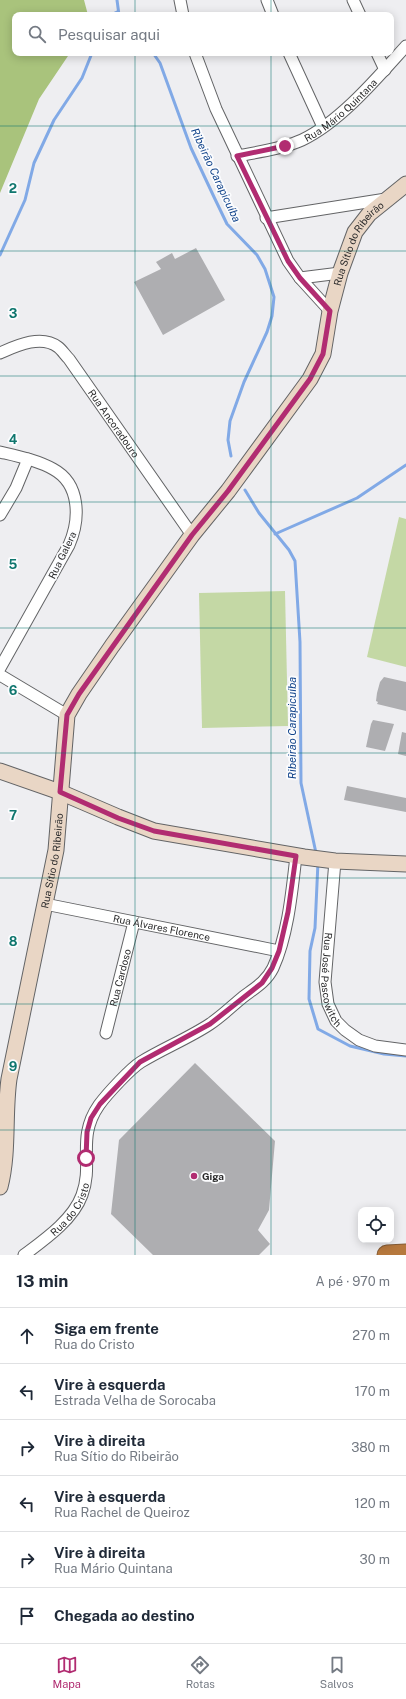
<!DOCTYPE html>
<html lang="pt">
<head>
<meta charset="utf-8">
<style>
  body { margin:0; font-family:"Public Sans",sans-serif; background:#f2f2f3; color:#1f2937 }
  .controls { position:absolute; right:12px; bottom:12px; display:grid; overflow:hidden; border-radius:8px; box-shadow:0 2px 10px #0003 }
  .controls button { width:36px; height:36px; display:grid; place-items:center; padding:0; border:0; border-bottom:1px solid #e0e1e3; background:#fff; color:#1f2937; font:20px sans-serif }
  .stop { position:absolute; width:12px; height:12px; margin:-9px; border:3px solid #b12c71; border-radius:50%; background:#fff }
  .stop.end { background:#b12c71; border-color:#fff; box-shadow:0 1px 4px #0008 }
  .list { margin:0; padding:0; list-style:none }
  h2 { display:flex; justify-content:space-between; align-items:center; height:52px; margin:0; padding:0 16px; font-size:17px }
  h2 small { font-size:13px; font-weight:400; color:#747a83 }
  .list li { display:grid; grid-template-columns:26px 1fr auto; gap:12px; align-items:center; box-sizing:border-box; height:56px; padding:0 16px; border-top:1px solid #e0e1e3 }
  .list b { display:block; font-size:15px; white-space:nowrap }
  .list p { margin:0; font-size:13px; white-space:nowrap; color:#747a83 }
  .list em { font-size:13px; font-style:normal; color:#747a83 }
  .icon { flex:none; width:22px; height:22px; fill:none; stroke:currentColor; stroke-width:2; stroke-linecap:round; stroke-linejoin:round }
  .map { position:relative; flex:none; width:406px; height:1255px; overflow:hidden }
  .search { position:absolute; background:#fff; box-shadow:0 2px 10px #0003; left:12px; right:12px; top:12px; height:44px; display:flex; align-items:center; gap:10px; box-sizing:border-box; padding:0 14px; border-radius:8px; color:#747a83; font-size:15px }
  .sheet { height:388px; background:#fff }
  nav { display:flex; justify-content:space-around; align-items:center; box-sizing:border-box; height:56px; border-top:1px solid #e0e1e3; background:#fff; font-size:11px; color:#747a83 }
  nav a { display:grid; justify-items:center; gap:2px }
  nav .on { color:#b12c71 }
  .map>svg:first-child { display:block }
  .green { fill:#c4d8a5 }
  .forest { fill:#a9c37c }
  .lines { fill:none; stroke-linecap:round; stroke-linejoin:round }
  .stream { stroke:#81a9e6; stroke-width:3 }
  .building { fill:#aeaeb1 }
  .minor-casing { stroke:#636466; stroke-width:13 }
  .secondary-casing { stroke:#636466; stroke-width:17 }
  .motorway-casing { stroke:#855d37; stroke-width:21 }
  .minor { stroke:#fff; stroke-width:11 }
  .secondary { stroke:#e9d6c5; stroke-width:15 }
  .motorway { stroke:#b6783d; stroke-width:19 }
  .route { stroke:#b12c71; stroke-width:5 }
  .grid { fill:none; stroke:#0f766e; stroke-width:1; stroke-opacity:0.55 }
  .poi-dot { fill:#b12c71; stroke:#fbfcfe; stroke-width:1.5 }
  .labels { text-anchor:middle; stroke-width:3.5; stroke-linejoin:round; paint-order:stroke }
  .street-label { font-size:10px; fill:#2a2a2b; stroke:#fbfcfe }
  .poi-label { font-size:10px; font-weight:bold; fill:#2a2a2b; stroke:#fbfcfe; text-anchor:start }
  .water-label { font-size:11px; font-style:italic; fill:#11438a; stroke:#fbfcfe }
  .grid-label { font-size:13px; text-anchor:middle; font-weight:bold; fill:#0f766e; stroke:#fbfcfe; stroke-width:3.5; stroke-linejoin:round; paint-order:stroke }
</style>
</head>
<body>
<div class="map">
<svg width="406" height="1255" viewBox="0 0 406 1255">
  <rect width="100%" height="100%" fill="#eeeef1"/>
  <g class="green">
    <polygon points="399,517 406,519 406,667 367,657"/>
    <polygon points="285,591 288,726 202,728 199,593"/>
  </g>
  <polygon class="forest" points="0,0 84,0 88,15 15,15 15,53 70,53 39,99 0,193"/>
  <g class="lines">
    <g class="stream">
      <polyline points="117,0 119,15"/>
      <polyline points="111,15 117,12"/>
      <polyline points="153,53 160,63 191,148 214,197 227,224 257,255 265,269 274,297 272,316 267,332 244,382 230,421 228,440 231,456"/>
      <polyline points="0,255 25,200 34,163 54,120 82,78 92,53"/>
      <polyline points="245,490 259,513 289,550 295,561 300,642 301,783 316,853"/>
      <polyline points="275,534 357,498 406,465"/>
      <polyline points="318,862 315,928 310,951 309,999 318,1029 350,1046 384,1054 406,1056"/>
    </g>
  </g>
  <g class="building">
    <polygon points="196,248 225,300 163,335 134,282 161,269 156,262 172,253 175,259"/>
    <polygon points="384,677 406,682 406,711 377,704 378,702 376,701 377,693 380,682"/>
    <polygon points="373,720 394,724 385,751 366,747 371,724"/>
    <polygon points="402,732 406,733 406,756 398,754"/>
    <polygon points="347,786 406,798 406,812 344,800"/>
    <polygon points="195,1063 275,1141 269,1210 258,1230 270,1244 259,1255 153,1255 111,1214 119,1140"/>
  </g>
  <g class="lines">
    <g class="minor-casing">
      <g id="minor">
        <polyline points="180,0 183,15"/>
        <polyline points="267,0 273,15"/>
        <polyline points="353,0 360,15"/>
        <polyline points="195,53 216,109 288,261 300,278 330,311"/>
        <polyline points="289,53 323,127"/>
        <polyline points="377,53 385,70"/>
        <path id="s1" d="M 237,156 C 258,152 282,149 302,140 C 340,122 378,77 406,46"/>
        <polyline points="266,218 386,199"/>
        <polyline points="300,278 340,273"/>
        <path id="s2" d="M 0,353 C 16,346 41,334 58,347 C 62,350 65,355 69,359 L 192,535"/>
        <path d="M 0,452 C 17,456 37,460 53,469 C 81,484 80,520 69,545 L 0,668"/>
        <polyline points="0,515 16,488 28,459"/>
        <polyline points="0,675 67,715"/>
        <path id="s3" d="M 335,861 L 325,982 L 328,1004 L 336,1021 L 345,1030 L 359,1040 L 375,1046 L 406,1050"/>
        <path id="s4" d="M 45,904 L 279,951"/>
        <path id="s5" d="M 106,1033 L 134,922"/>
        <path id="s6" d="M 24,1255 C 44,1240 73,1220 82,1195 C 94,1163 76,1138 99,1105 C 107,1094 131,1068 141,1062 C 164,1048 189,1038 210,1024 C 222,1016 232,1006 243,997 C 255,988 266,982 273,968 C 288,935 292,891 296,856"/>
      </g>
    </g>
    <g class="secondary-casing">
      <g id="secondary">
        <polyline points="0,771 60,792 118,817 154,831 304,857 335,861 406,864"/>
        <path id="s7" d="M 0,1187 C 9,1152 4,1115 9,1079 L 56,850 L 67,715 L 79,694 L 112,646 L 192,535 L 228,491 L 310,379 L 323,354 L 330,311 L 340,273 L 355,232 L 369,214 L 406,184"/>
      </g>
    </g>
    <g class="motorway-casing">
      <polyline id="motorway" points="387,1255 406,1254"/>
    </g>
    <use href="#minor" class="minor"/>
    <use href="#secondary" class="secondary"/>
    <use href="#motorway" class="motorway"/>
  </g>
  <g class="lines">
    <polyline class="route" points="86,1158 87,1132 91,1118 100,1104 140,1062 210,1024 262,983 272,968 279,951 288,912 296,856 154,831 118,818 60,792 67,715 79,694 192,535 228,491 310,379 323,354 330,311 300,278 288,261 237,156 285,146"/>
  </g>
  <path class="grid" d="M 135,0 L 135,15M 271,0 L 271,15M 135,53 L 135,1255M 271,53 L 271,1255M 0,126 L 406,126M 0,251 L 406,251M 0,376 L 406,376M 0,502 L 406,502M 0,628 L 406,628M 0,753 L 406,753M 0,878 L 406,878M 0,1004 L 406,1004M 0,1130 L 406,1130"/>
  <circle class="poi-dot" cx="194" cy="1176" r="4"/>
  <g class="labels">
    <g class="street-label">
      <text dy="4" stroke="none"><textPath href="#s1" startOffset="116">Rua Mário Quintana</textPath></text>
      <text dy="4" stroke="none"><textPath href="#s7" startOffset="1039">Rua Sítio do Ribeirão</textPath></text>
      <text dy="4" stroke="none"><textPath href="#s2" startOffset="156">Rua Ancoradouro</textPath></text>
      <text transform="translate(62 555) rotate(-64)" y="4">Rua Galera</text>
      <text dy="4" stroke="none"><textPath href="#s7" startOffset="331">Rua Sítio do Ribeirão</textPath></text>
      <text dy="4" stroke="none"><textPath href="#s4" startOffset="119">Rua Álvares Florence</textPath></text>
      <text dy="4" stroke="none"><textPath href="#s5" startOffset="57">Rua Cardoso</textPath></text>
      <text dy="4" stroke="none"><textPath href="#s3" startOffset="120">Rua José Pascowitch</textPath></text>
      <text dy="4" stroke="none"><textPath href="#s6" startOffset="66">Rua do Cristo</textPath></text>
    </g>
    <g class="poi-label">
      <text x="202" y="1180">Giga</text>
    </g>
    <g class="water-label">
      <text transform="translate(216 175) rotate(65)" y="4">Ribeirão Carapicuíba</text>
      <text transform="translate(292 728) rotate(-90)" y="4">Ribeirão Carapicuíba</text>
    </g>
  </g>
  <g class="grid-label">
    <text x="13" y="193">2</text>
    <text x="13" y="318">3</text>
    <text x="13" y="444">4</text>
    <text x="13" y="569">5</text>
    <text x="13" y="695">6</text>
    <text x="13" y="820">7</text>
    <text x="13" y="946">8</text>
    <text x="13" y="1071">9</text>
  </g>
</svg>
<div class="controls">
<button><svg class="icon" aria-label="locate" viewBox="0 0 24 24"><circle cx="12" cy="12" r="6"/><path d="M12 2v4M12 18v4M2 12h4M18 12h4"/></svg></button>
</div>
<div class="stop" style="left:86px;top:1158px"></div>
<div class="stop end" style="left:285px;top:146px"></div>
<div class="search"><svg class="icon" aria-label="search" viewBox="0 0 24 24"><circle cx="10" cy="10" r="6"/><path d="M15 15l6 6"/></svg>Pesquisar aqui</div>
</div>
<section class="sheet">
<h2>13 min<small>A pé · 970 m</small></h2>
<ul class="list">
<li><svg class="icon" aria-label="ahead" viewBox="0 0 24 24"><path d="M12 20V5M6 11l6-6 6 6"/></svg><div><b>Siga em frente</b><p>Rua do Cristo</p></div><em>270 m</em></li>
<li><svg class="icon" aria-label="left" viewBox="0 0 24 24"><path d="M17 20v-9H6M10 6l-5 5 5 5"/></svg><div><b>Vire à esquerda</b><p>Estrada Velha de Sorocaba</p></div><em>170 m</em></li>
<li><svg class="icon" aria-label="right" viewBox="0 0 24 24"><path d="M7 20v-9h11M14 6l5 5-5 5"/></svg><div><b>Vire à direita</b><p>Rua Sítio do Ribeirão</p></div><em>380 m</em></li>
<li><svg class="icon" aria-label="left" viewBox="0 0 24 24"><path d="M17 20v-9H6M10 6l-5 5 5 5"/></svg><div><b>Vire à esquerda</b><p>Rua Rachel de Queiroz</p></div><em>120 m</em></li>
<li><svg class="icon" aria-label="right" viewBox="0 0 24 24"><path d="M7 20v-9h11M14 6l5 5-5 5"/></svg><div><b>Vire à direita</b><p>Rua Mário Quintana</p></div><em>30 m</em></li>
<li><svg class="icon" aria-label="arrive" viewBox="0 0 24 24"><path d="M6 21V4h12l-3 4 3 4H6"/></svg><div><b>Chegada ao destino</b></div></li>
</ul>
</section>
<nav>
<a class="on"><svg class="icon" aria-label="map" viewBox="0 0 24 24"><path d="M3 6l6-2 6 2 6-2v14l-6 2-6-2-6 2zM9 4v14M15 6v14"/></svg>Mapa</a>
<a><svg class="icon" aria-label="directions" viewBox="0 0 24 24"><path d="M12 3l9 9-9 9-9-9zM9 14v-3h6M13 9l2 2-2 2"/></svg>Rotas</a>
<a><svg class="icon" aria-label="saved" viewBox="0 0 24 24"><path d="M7 4h10v16l-5-4-5 4z"/></svg>Salvos</a>
</nav>
</body>
</html>
